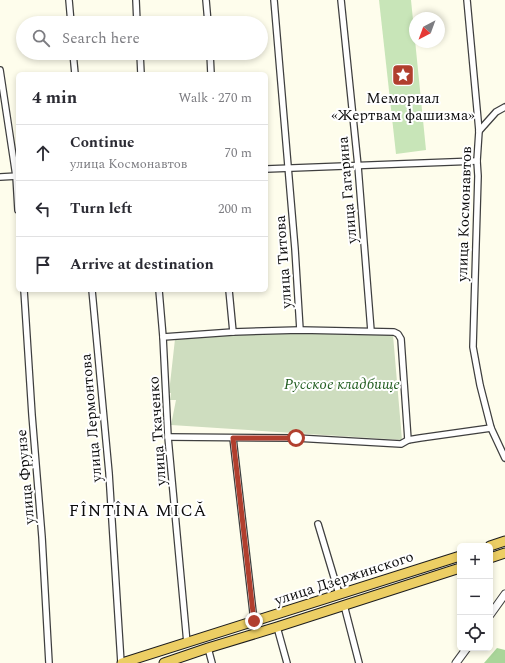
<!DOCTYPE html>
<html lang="en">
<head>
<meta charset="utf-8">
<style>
  body { margin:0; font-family:Spectral,serif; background:#f7f7f7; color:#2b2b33 }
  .controls { position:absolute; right:12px; bottom:12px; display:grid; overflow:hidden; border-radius:6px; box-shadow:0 2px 6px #0003 }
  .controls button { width:36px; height:36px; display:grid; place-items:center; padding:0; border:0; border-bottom:1px solid #e1e1e2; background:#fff; color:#2b2b33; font:20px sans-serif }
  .compass { position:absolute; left:409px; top:12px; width:36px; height:36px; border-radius:50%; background:#fff; box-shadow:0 2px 6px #0003; rotate:221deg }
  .stop { position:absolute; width:12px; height:12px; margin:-9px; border:3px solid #b13f2e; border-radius:50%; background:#fff }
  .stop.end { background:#b13f2e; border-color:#fff; box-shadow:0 1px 4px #0008 }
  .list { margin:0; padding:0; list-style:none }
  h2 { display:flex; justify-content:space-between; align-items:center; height:52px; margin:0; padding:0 16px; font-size:17px }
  h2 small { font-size:13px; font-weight:400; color:#7c7c81 }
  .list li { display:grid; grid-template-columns:26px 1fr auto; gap:12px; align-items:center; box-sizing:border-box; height:56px; padding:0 16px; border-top:1px solid #e1e1e2 }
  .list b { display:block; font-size:15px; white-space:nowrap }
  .list p { margin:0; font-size:13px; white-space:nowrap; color:#7c7c81 }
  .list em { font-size:13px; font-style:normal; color:#7c7c81 }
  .icon { flex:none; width:22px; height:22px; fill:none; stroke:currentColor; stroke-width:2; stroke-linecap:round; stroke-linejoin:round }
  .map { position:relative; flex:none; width:505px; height:663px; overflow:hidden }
  .search { position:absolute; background:#fff; box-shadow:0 2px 6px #0003; left:16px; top:16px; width:252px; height:44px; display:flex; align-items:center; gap:10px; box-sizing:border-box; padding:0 14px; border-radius:22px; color:#7c7c81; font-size:15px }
  .panel { position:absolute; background:#fff; box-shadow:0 2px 6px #0003; left:16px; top:72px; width:252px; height:220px; border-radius:6px }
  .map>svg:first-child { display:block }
  .green { fill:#c8e5b8 }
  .forest { fill:#a9d599 }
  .cemetery { fill:#ceddbf }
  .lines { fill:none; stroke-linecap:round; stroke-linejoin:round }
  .minor-casing { stroke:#3f3f3f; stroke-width:8 }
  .tertiary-casing { stroke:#3f3f3f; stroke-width:9 }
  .trunk-casing { stroke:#1d1d1d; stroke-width:11 }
  .minor { stroke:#fff; stroke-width:5.5 }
  .tertiary { stroke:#fff; stroke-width:7 }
  .trunk { stroke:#ecce64; stroke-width:9 }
  .route { stroke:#b13f2e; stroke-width:5 }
  .labels { text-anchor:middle; stroke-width:4; stroke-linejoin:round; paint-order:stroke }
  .poi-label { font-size:15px; fill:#0c0c0c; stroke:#fff }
  .street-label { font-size:15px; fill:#0c0c0c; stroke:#fff }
  .park-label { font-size:15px; font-style:italic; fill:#235e21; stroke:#fff }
  .quarter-label { font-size:17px; letter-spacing:1px; fill:#0c0c0c; stroke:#fff }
</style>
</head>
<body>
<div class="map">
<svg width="505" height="663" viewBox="0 0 505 663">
  <rect width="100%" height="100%" fill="#fefdec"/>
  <polygon class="green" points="379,0 411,0 426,150 396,154"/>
  <polygon class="forest" points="497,648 505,650 505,663 484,663"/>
  <polygon class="cemetery" points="344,331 393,335 402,440 171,425 176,400 170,400 171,393 169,393 175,339 290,332"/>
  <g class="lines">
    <g class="minor-casing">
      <g id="minor">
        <polyline points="69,0 71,23"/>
        <polyline points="136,0 137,23"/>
        <polyline points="206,0 208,23"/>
        <polyline points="274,0 295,249 300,330"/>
        <polyline points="341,0 358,166 371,331"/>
        <polyline points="467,0 479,131 477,161 478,176 473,347 480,385 491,428 505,458"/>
        <polyline points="73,53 75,74"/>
        <polyline points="140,53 141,74"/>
        <polyline points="210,53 211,74"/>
        <polyline points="0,70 16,176 18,210"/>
        <polyline points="479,131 496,112 505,107"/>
        <polyline points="266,169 477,161"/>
        <polyline points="0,177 18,176"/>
        <polyline points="24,290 32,415 42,537 49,663"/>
        <polyline points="92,290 109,473 121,663"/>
        <polyline points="159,290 163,337 168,437 187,643"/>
        <polyline points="229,290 233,332"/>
        <polyline points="163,337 233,332 300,330 394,332 398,334 401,339 408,440"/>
        <polyline points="168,437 296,438 401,444 408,440 420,438 491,428"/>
        <polyline points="233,438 254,621"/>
        <polyline points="318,524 339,594"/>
        <polyline points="344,605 359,663"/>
        <polyline points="277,627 287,663"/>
        <polyline points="208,648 212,663"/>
      </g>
    </g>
    <g class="tertiary-casing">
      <g id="tertiary">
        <polyline points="490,615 505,594"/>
        <polyline points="456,663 467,648"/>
      </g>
    </g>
    <g class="trunk-casing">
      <g id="trunk">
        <polyline points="490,546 505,541"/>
        <polyline points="490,558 505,553"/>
        <polyline points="122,663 460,556"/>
        <polyline points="164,663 208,648 277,627 460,568"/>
      </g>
    </g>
    <use href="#minor" class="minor"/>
    <use href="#tertiary" class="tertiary"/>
    <use href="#trunk" class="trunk"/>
  </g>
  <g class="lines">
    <polyline class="route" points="254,621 233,438 296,438"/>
  </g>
  <defs>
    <g id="sight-square" transform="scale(1.15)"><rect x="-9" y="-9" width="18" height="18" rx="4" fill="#b13f2e" stroke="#fff"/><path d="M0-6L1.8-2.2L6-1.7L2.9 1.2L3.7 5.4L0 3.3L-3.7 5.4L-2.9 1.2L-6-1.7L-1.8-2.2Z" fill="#fff"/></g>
  </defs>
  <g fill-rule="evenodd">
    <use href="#sight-square" x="403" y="75"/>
  </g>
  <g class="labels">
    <g class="poi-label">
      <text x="403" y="103">Мемориал<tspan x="403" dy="17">«Жертвам фашизма»</tspan></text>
    </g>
    <g class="street-label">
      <text transform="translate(347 190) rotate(-95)" y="5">улица Гагарина</text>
      <text transform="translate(464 214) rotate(-88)" y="5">улица Космонавтов</text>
      <text transform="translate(283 262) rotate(-94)" y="5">улица Титова</text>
      <text transform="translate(91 418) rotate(-95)" y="5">улица Лермонтова</text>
      <text transform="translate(157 431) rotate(-94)" y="5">улица Ткаченко</text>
      <text transform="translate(25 477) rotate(-95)" y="5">улица Фрунзе</text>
      <text transform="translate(344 578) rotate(-18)" y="5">улица Дзержинского</text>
    </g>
    <g class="park-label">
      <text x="342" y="389">Русское кладбище</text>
    </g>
    <g class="quarter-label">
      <text x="138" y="516">FÎNTÎNA MICĂ</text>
    </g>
  </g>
</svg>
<div class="controls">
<button>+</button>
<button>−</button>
<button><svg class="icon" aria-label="locate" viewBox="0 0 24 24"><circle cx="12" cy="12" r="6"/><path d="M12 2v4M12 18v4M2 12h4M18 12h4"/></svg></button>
</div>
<svg class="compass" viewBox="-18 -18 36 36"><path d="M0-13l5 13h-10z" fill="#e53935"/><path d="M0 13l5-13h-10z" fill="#7c7c81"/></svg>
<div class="stop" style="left:296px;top:438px"></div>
<div class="stop end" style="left:254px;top:621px"></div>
<div class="search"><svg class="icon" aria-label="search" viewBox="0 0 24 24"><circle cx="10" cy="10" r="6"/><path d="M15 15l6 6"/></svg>Search here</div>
<section class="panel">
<h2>4 min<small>Walk · 270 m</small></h2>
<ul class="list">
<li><svg class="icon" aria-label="ahead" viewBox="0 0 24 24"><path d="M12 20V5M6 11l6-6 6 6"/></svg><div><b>Continue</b><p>улица Космонавтов</p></div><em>70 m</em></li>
<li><svg class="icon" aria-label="left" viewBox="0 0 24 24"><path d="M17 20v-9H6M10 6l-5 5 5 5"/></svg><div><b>Turn left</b></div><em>200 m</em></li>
<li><svg class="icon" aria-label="arrive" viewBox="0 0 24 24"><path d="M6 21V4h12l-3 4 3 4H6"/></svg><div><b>Arrive at destination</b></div></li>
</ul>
</section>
</div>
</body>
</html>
